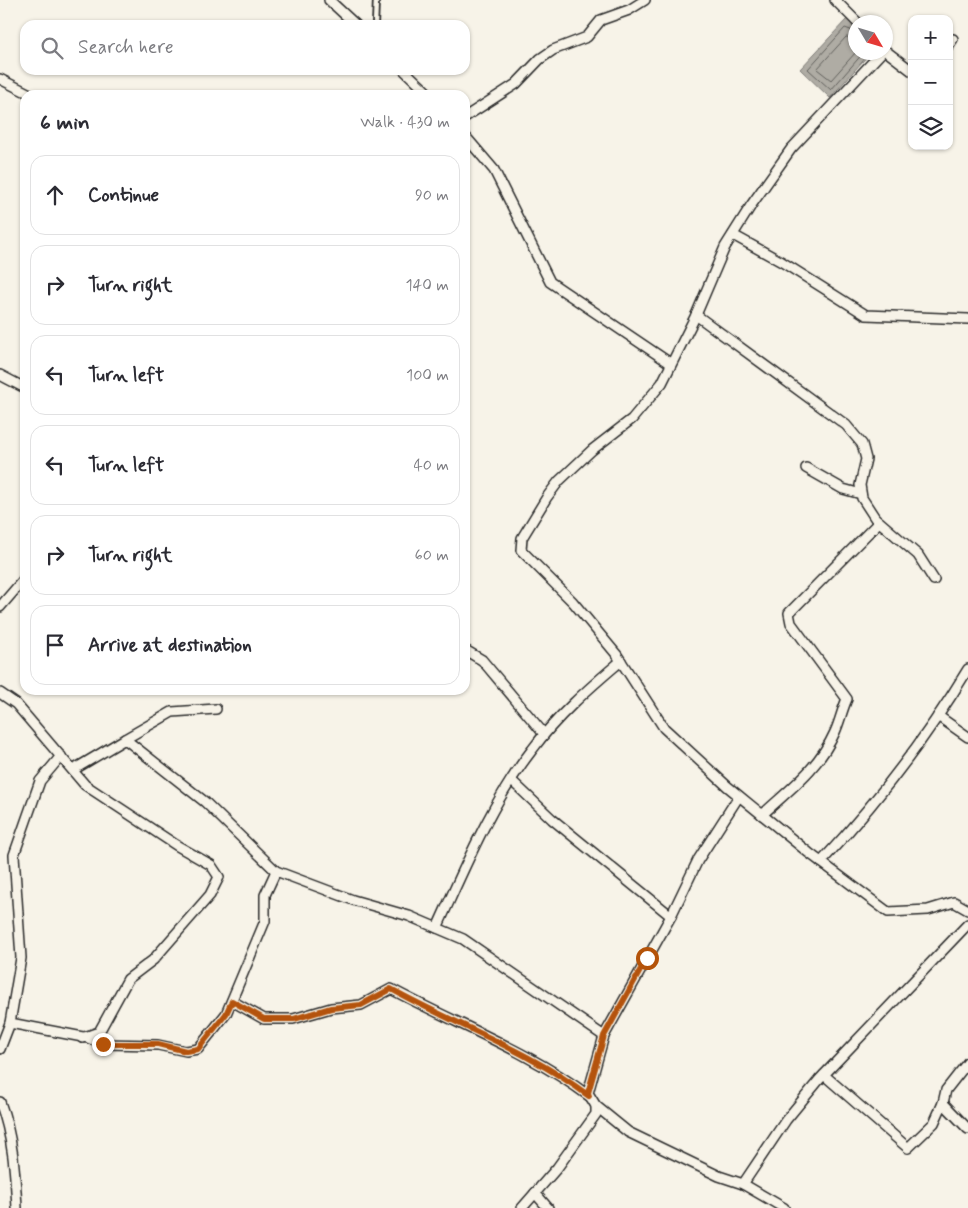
<!DOCTYPE html>
<html lang="en">
<head>
<meta charset="utf-8">
<style>
  body { margin:0; font-family:Mynerve,sans-serif; background:#f7f7f7; color:#2b2b33 }
  .controls { position:absolute; right:15px; top:15px; display:grid; overflow:hidden; border-radius:10px; box-shadow:0 1px 4px #0004 }
  .controls button { width:45px; height:45px; display:grid; place-items:center; padding:0; border:0; border-bottom:1px solid #e1e1e2; background:#fff; color:#2b2b33; font:25px sans-serif }
  .compass { position:absolute; left:848px; top:15px; width:45px; height:45px; border-radius:50%; background:#fff; box-shadow:0 1px 4px #0004; rotate:128deg }
  .stop { position:absolute; width:15px; height:15px; margin:-11px; border:4px solid #b45309; border-radius:50%; background:#fff }
  .stop.end { background:#b45309; border-color:#fff; box-shadow:0 1px 5px #0008 }
  .list { margin:0; padding:0; list-style:none }
  h2 { display:flex; justify-content:space-between; align-items:center; height:65px; margin:0; padding:0 20px; font-size:21px }
  h2 small { font-size:16px; font-weight:400; color:#7c7c81 }
  .list li { display:grid; grid-template-columns:32px 1fr auto; gap:15px; align-items:center; box-sizing:border-box; height:80px; margin:0 10px 10px; padding:0 10px; border:1px solid #e1e1e2; border-radius:15px }
  .list b { display:block; font-size:19px; white-space:nowrap }
  .list em { font-size:16px; font-style:normal; color:#7c7c81 }
  .icon { flex:none; width:28px; height:28px; fill:none; stroke:currentColor; stroke-width:2; stroke-linecap:round; stroke-linejoin:round }
  .map { position:relative; flex:none; width:968px; height:1208px; overflow:hidden }
  .search { position:absolute; background:#fff; box-shadow:0 1px 4px #0004; left:20px; top:20px; width:450px; height:55px; display:flex; align-items:center; gap:12px; box-sizing:border-box; padding:0 18px; border-radius:15px; color:#7c7c81; font-size:19px }
  .panel { position:absolute; background:#fff; box-shadow:0 1px 4px #0004; left:20px; top:90px; width:450px; height:605px; border-radius:15px }
  .map>svg:first-child { display:block }
  .water { fill:#afaca4; stroke:#7a7874 }
  .lines { fill:none; stroke-linecap:round; stroke-linejoin:round }
  .shore { stroke:#605f5b; stroke-width:1 }
  .service-casing { stroke:#2b2b2b; stroke-width:8 }
  .minor-casing { stroke:#2b2b2b; stroke-width:12 }
  .service { stroke:#f7f3e8; stroke-width:4.5 }
  .minor { stroke:#f7f3e8; stroke-width:9 }
  .route { stroke:#b45309; stroke-width:6 }
</style>
</head>
<body>
<div class="map">
<svg width="968" height="1208" viewBox="0 0 968 1208">
  <rect width="100%" height="100%" fill="#f7f3e8"/>
  <filter id="ink" filterUnits="userSpaceOnUse"><feTurbulence type="fractalNoise" baseFrequency=".02" numOctaves="2"/><feDisplacementMap in="SourceGraphic" scale="10" xChannelSelector="R" yChannelSelector="G"/><feConvolveMatrix kernelMatrix="1 2 1 2 8 2 1 2 1" color-interpolation-filters="sRGB"/></filter>
  <g filter="url(#ink)">
    <polygon class="water" points="847,19 855,29 856,52 870,53 830,98 800,69"/>
    <g class="lines">
      <g class="shore">
        <polyline points="856,32 845,28 808,69 831,90 864,52"/>
        <polyline points="856,38 846,37 817,69 831,80 856,52"/>
      </g>
      <g class="service-casing">
        <polyline id="service" points="375,25 376,0"/>
      </g>
      <g class="minor-casing">
        <g id="minor">
          <polyline points="329,0 356,25"/>
          <polyline points="835,0 857,22"/>
          <polyline points="949,45 953,39"/>
          <polyline points="886,51 912,71"/>
          <polyline points="882,52 791,149 752,204 725,247 696,315 662,383 632,419 592,450 559,481 547,497 522,538 521,550 573,602 617,655 664,728 727,786 809,853 888,912 928,910 954,902 968,910"/>
          <polyline points="404,70 430,95"/>
          <polyline points="0,79 32,95"/>
          <polyline points="465,117 516,84 540,59 553,50 587,37 601,20 629,10 645,0"/>
          <polyline points="465,136 494,170 550,282 670,363"/>
          <polyline points="733,235 782,262 866,315 968,319"/>
          <polyline points="696,315 846,425 862,444 866,459 860,485 862,498 875,518 918,555 934,580"/>
          <polyline points="0,375 25,388"/>
          <polyline points="806,468 843,489 861,494"/>
          <polyline points="0,607 25,578"/>
          <polyline points="465,650 482,660 544,734"/>
          <polyline points="0,693 16,704 85,785 176,845 211,865 219,877 210,895 153,960 128,979 99,1032 82,1038"/>
          <polyline points="938,716 968,737"/>
          <polyline points="125,739 172,712 216,709"/>
          <polyline points="73,770 125,739 205,802 276,871 353,900 409,916 463,939 604,1036 588,1093 596,1106 596,1114 557,1168 522,1208"/>
          <polyline points="512,781 552,819 671,916"/>
          <path d="M 762,815 C 790,789 819,768 835,732 C 840,721 842,710 847,699 L 791,623 L 789,613 L 879,522"/>
          <path d="M 821,862 C 876,803 926,739 968,669"/>
          <path d="M 437,928 C 465,867 491,803 532,750 C 557,716 589,688 621,661"/>
          <path d="M 232,1001 L 264,1019 L 293,1019 L 331,1008 L 361,1005 L 391,989 C 456,1024 531,1052 589,1096"/>
          <polyline points="10,1023 88,1038 103,1044 158,1045 186,1051 198,1049 226,1014 265,921 265,895 276,871"/>
          <polyline points="604,1036 671,916 698,860 739,796"/>
          <polyline points="0,1049 10,1023 21,958 14,855 40,781 61,756"/>
          <polyline points="824,1075 908,1148 934,1123 943,1103 946,1090 968,1062"/>
          <path d="M 0,1102 C 13,1137 15,1171 17,1208"/>
          <polyline points="943,1103 968,1129"/>
          <polyline points="596,1106 628,1132 719,1176 743,1184 786,1120 819,1080 968,924"/>
          <polyline points="743,1184 784,1208"/>
          <polyline points="535,1193 548,1208"/>
        </g>
      </g>
      <use href="#service" class="service"/>
      <use href="#minor" class="minor"/>
    </g>
  </g>
  <g class="lines" filter="url(#ink)">
    <path class="route" d="M 103,1044 L 158,1044 L 186,1051 L 198,1049 L 226,1014 L 232,1001 L 264,1019 L 294,1019 L 331,1008 L 361,1005 L 391,989 C 456,1025 530,1051 589,1096 L 588,1093 L 604,1036 L 647,958"/>
  </g>
</svg>
<div class="controls">
<button>+</button>
<button>−</button>
<button><svg class="icon" aria-label="layers" viewBox="0 0 24 24"><path d="M12 4l9 5-9 5-9-5zM3 14l9 5 9-5"/></svg></button>
</div>
<svg class="compass" viewBox="-18 -18 36 36"><path d="M0-13l5 13h-10z" fill="#e53935"/><path d="M0 13l5-13h-10z" fill="#7c7c81"/></svg>
<div class="stop" style="left:647px;top:958px"></div>
<div class="stop end" style="left:103px;top:1044px"></div>
<div class="search"><svg class="icon" aria-label="search" viewBox="0 0 24 24"><circle cx="10" cy="10" r="6"/><path d="M15 15l6 6"/></svg>Search here</div>
<section class="panel">
<h2>6 min<small>Walk · 430 m</small></h2>
<ul class="list">
<li><svg class="icon" aria-label="ahead" viewBox="0 0 24 24"><path d="M12 20V5M6 11l6-6 6 6"/></svg><div><b>Continue</b></div><em>90 m</em></li>
<li><svg class="icon" aria-label="right" viewBox="0 0 24 24"><path d="M7 20v-9h11M14 6l5 5-5 5"/></svg><div><b>Turn right</b></div><em>140 m</em></li>
<li><svg class="icon" aria-label="left" viewBox="0 0 24 24"><path d="M17 20v-9H6M10 6l-5 5 5 5"/></svg><div><b>Turn left</b></div><em>100 m</em></li>
<li><svg class="icon" aria-label="left" viewBox="0 0 24 24"><path d="M17 20v-9H6M10 6l-5 5 5 5"/></svg><div><b>Turn left</b></div><em>40 m</em></li>
<li><svg class="icon" aria-label="right" viewBox="0 0 24 24"><path d="M7 20v-9h11M14 6l5 5-5 5"/></svg><div><b>Turn right</b></div><em>60 m</em></li>
<li><svg class="icon" aria-label="arrive" viewBox="0 0 24 24"><path d="M6 21V4h12l-3 4 3 4H6"/></svg><div><b>Arrive at destination</b></div></li>
</ul>
</section>
</div>
</body>
</html>
